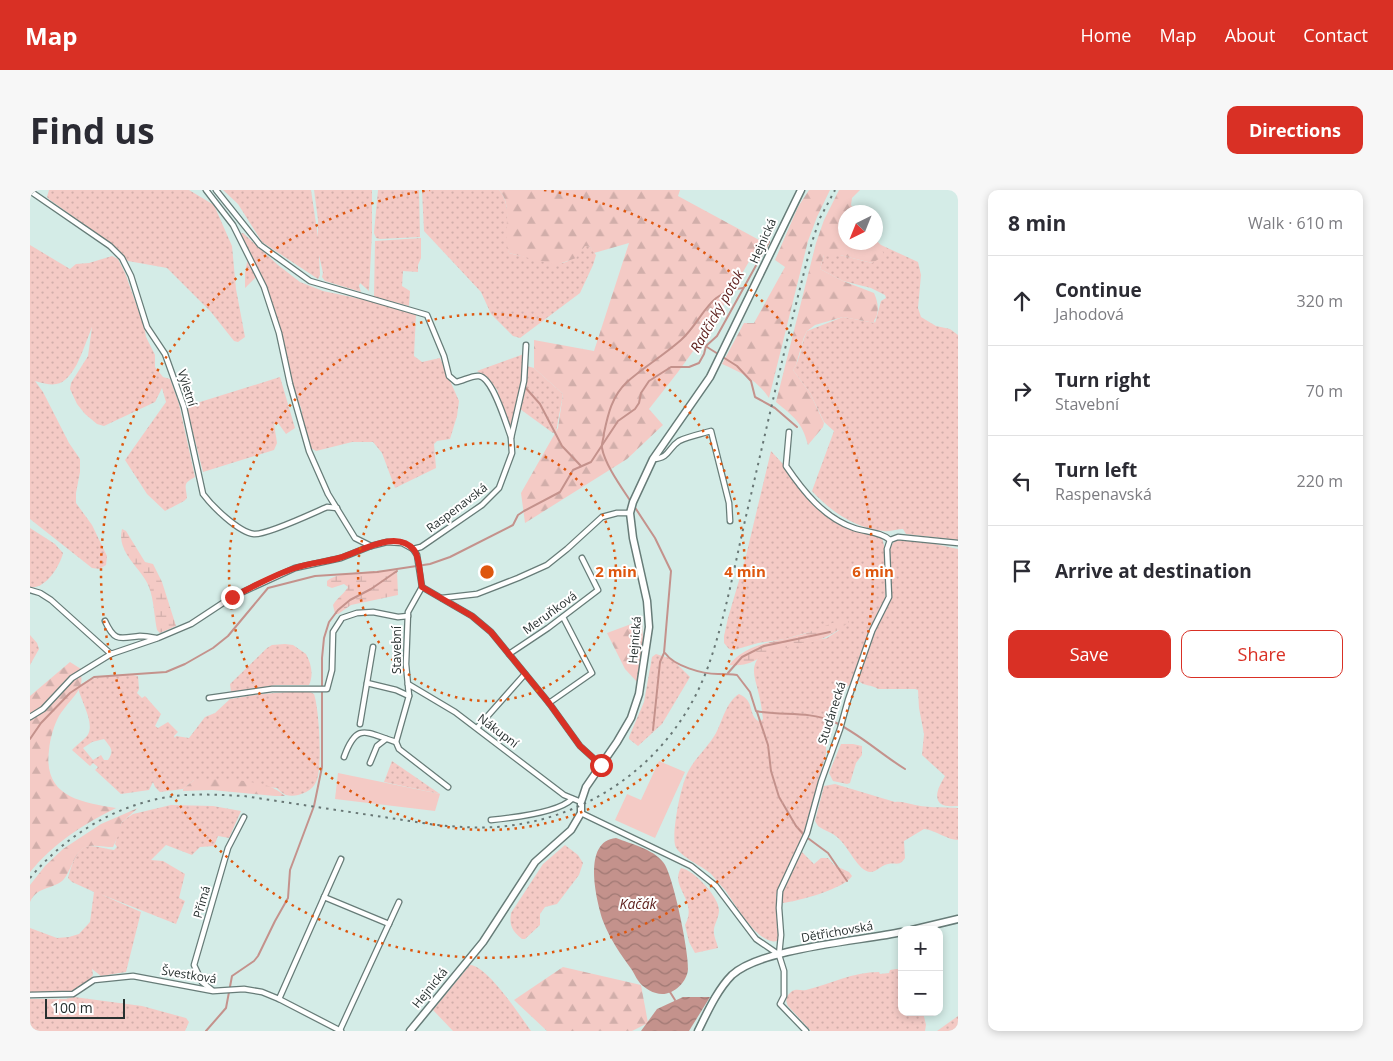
<!DOCTYPE html>
<html lang="en">
<head>
<meta charset="utf-8">
<style>
  body { margin:0; font-family:"Open Sans",sans-serif; background:#f7f7f7; color:#2b2b33 }
  .controls { position:absolute; right:15px; bottom:15px; display:grid; overflow:hidden; border-radius:10px; box-shadow:0 2px 8px #0003 }
  .controls button { width:45px; height:45px; display:grid; place-items:center; padding:0; border:0; border-bottom:1px solid #e1e1e2; background:#fff; color:#2b2b33; font:25px sans-serif }
  .compass { position:absolute; left:808px; top:15px; width:45px; height:45px; border-radius:50%; background:#fff; box-shadow:0 2px 8px #0003; rotate:223deg }
  .scale { position:absolute; left:15px; bottom:12px; width:80px; box-sizing:border-box; padding-left:5px; border:2px solid #283130; border-top:0; font-size:14px; line-height:18px; white-space:nowrap; color:#283130; -webkit-text-stroke:4px #fff; paint-order:stroke }
  .stop { position:absolute; width:15px; height:15px; margin:-11px; border:4px solid #d93025; border-radius:50%; background:#fff }
  .stop.end { background:#d93025; border-color:#fff; box-shadow:0 1px 5px #0008 }
  .list { margin:0; padding:0; list-style:none }
  h2 { display:flex; justify-content:space-between; align-items:center; height:65px; margin:0; padding:0 20px; font-size:21px }
  h2 small { font-size:16px; font-weight:400; color:#7c7c81 }
  .list li { display:grid; grid-template-columns:32px 1fr auto; gap:15px; align-items:center; box-sizing:border-box; height:90px; padding:0 20px; border-top:1px solid #e1e1e2 }
  .list b { display:block; font-size:19px; white-space:nowrap }
  .list p { margin:0; font-size:16px; white-space:nowrap; color:#7c7c81 }
  .list em { font-size:16px; font-style:normal; color:#7c7c81 }
  .actions { display:flex; gap:10px; padding:15px 20px }
  .actions a { flex:1; padding:11px 0; border:1px solid #d93025; border-radius:10px; text-align:center; font-size:18px; color:#d93025 }
  .actions .main { background:#d93025; color:#fff }
  .icon { flex:none; width:28px; height:28px; fill:none; stroke:currentColor; stroke-width:2; stroke-linecap:round; stroke-linejoin:round }
  .map { position:relative; flex:none; width:928px; height:841px; overflow:hidden; border-radius:10px }
  header { display:flex; align-items:center; gap:30px; box-sizing:border-box; height:70px; padding:0 25px; background:#d93025; color:#fff }
  header strong { font-size:24px }
  nav { display:flex; gap:28px; margin-inline-start:auto; font-size:18px }
  .intro { display:flex; align-items:center; justify-content:space-between; box-sizing:border-box; height:120px; padding:0 30px }
  h1 { margin:0; font-size:35px }
  .button { padding:12px 22px; border-radius:10px; background:#d93025; color:#fff; font-size:18px; font-weight:700 }
  main { display:flex; gap:30px; padding:0 30px }
  aside { flex:1; background:#fff; border-radius:10px; box-shadow:0 2px 8px #0003 }
  .map>svg:first-child { display:block }
  .grass { fill:url(#grass-dots); fill-rule:evenodd }
  .forest { fill:url(#forest-firs) }
  .wetland { fill:url(#wetland-marsh) }
  .garden { fill:#f4cac5 }
  .water { fill:url(#water-waves) }
  .lines { fill:none; stroke-linecap:round; stroke-linejoin:round }
  .stream { stroke:#c4928c; stroke-width:2 }
  .street-casing { stroke:#677c78; stroke-width:7 }
  .secondary-casing { stroke:#677c78; stroke-width:9 }
  .street { stroke:#fff; stroke-width:4.5 }
  .secondary { stroke:#fff; stroke-width:6 }
  .rail { stroke:#687775; stroke-width:2; stroke-dasharray:2.5 5; stroke-linecap:butt }
  .route { stroke:#d93025; stroke-width:6 }
  .ring { fill:none; stroke:#de570e; stroke-width:2.5; stroke-dasharray:2.5 5 }
  .labels { text-anchor:middle; stroke-width:4; stroke-linejoin:round; paint-order:stroke }
  .street-label { font-size:12px; fill:#283130; stroke:#fff }
  .water-label { font-size:14px; font-style:italic; fill:#5d1f1c; stroke:#fff }
  .centre { fill:#de570e; stroke:#fff; stroke-width:2.5 }
  .ring-label { font-size:15px; text-anchor:middle; font-weight:bold; fill:#de570e; stroke:#fff; stroke-width:4; stroke-linejoin:round; paint-order:stroke }
</style>
</head>
<body>
<header>
<strong>Map</strong>
<nav><a>Home</a><a>Map</a><a>About</a><a>Contact</a></nav>
</header>
<div class="intro"><h1>Find us</h1><a class="button">Directions</a></div>
<main>
<div class="map">
<svg width="928" height="841" viewBox="0 0 928 841">
  <defs>
    <pattern id="grass-dots" width="8" height="8" patternUnits="userSpaceOnUse" patternTransform="scale(1.25)"><rect width="8" height="8" fill="#f4cac5"/><path d="M2 2h.1M6 6h.1" fill="none" stroke="#d1aeaa" stroke-width="1.8" stroke-linecap="round"/></pattern>
    <pattern id="forest-firs" width="22" height="20" patternUnits="userSpaceOnUse" patternTransform="scale(1.25)"><rect width="22" height="20" fill="#f4cac5"/><path d="M5 1l3.5 6h-7zM16 11l3.5 6h-7z" fill="#d1aeaa"/></pattern>
    <pattern id="wetland-marsh" width="20" height="14" patternUnits="userSpaceOnUse" patternTransform="scale(1.25)"><rect width="20" height="14" fill="#f4cac5"/><path d="M1 5h8M5 5V1M11 12h8M15 12V8" fill="none" stroke="#d1aeaa"/></pattern>
    <pattern id="water-waves" width="16" height="10" patternUnits="userSpaceOnUse" patternTransform="scale(1.25)"><rect width="16" height="10" fill="#c4928c"/><path d="M0 5q4-4 8 0t8 0" fill="none" stroke="#9f7873"/></pattern>
  </defs>
  <rect width="100%" height="100%" fill="#d4ece7"/>
  <g class="grass">
    <polygon points="19,0 159,0 184,15 202,56 206,99 215,147 208,152 204,151 181,122 137,78 98,71 76,50 20,10 17,7"/>
    <polygon points="193,0 281,0 288,47 288,30 284,0 342,0 342,44 339,101 330,93 329,96 331,102 295,91 292,87 293,83 289,65 290,85 288,89 232,52 208,14"/>
    <polygon points="348,0 389,0 390,47 350,49 346,48 344,43"/>
    <path d="M 392,0 L 469,0 C 483,15 475,44 479,63 C 486,65 492,66 499,67 C 525,74 536,81 555,55 L 560,57 L 566,65 L 563,75 L 550,103 L 490,148 L 483,146 L 461,124 L 451,102 L 394,41 Z"/>
    <polygon points="213,43 248,75 270,92 293,101 336,110 386,124 384,166 392,172 410,168 429,211 427,226 420,249 407,251 404,254 406,278 365,298 352,263 343,252 322,252 286,261 281,258 270,242 268,234 272,221 254,169 237,102 227,86 215,98 215,82 218,68 209,44"/>
    <polygon points="391,48 391,68 388,75 388,82 373,81 372,96 380,101 379,116 344,107 345,51"/>
    <path d="M 0,55 L 40,79 L 46,74 L 59,73 L 82,66 L 88,69 L 95,83 L 114,136 L 116,147 L 125,165 L 125,177 L 133,187 L 140,189 L 149,214 L 165,287 C 152,294 156,295 157,308 L 154,311 L 135,321 L 117,304 L 95,270 L 136,212 L 132,198 L 125,212 L 74,236 L 67,234 L 55,224 L 47,214 L 40,199 L 41,193 L 58,166 L 62,137 C 57,149 53,162 47,174 C 35,195 28,198 5,191 L 13,202 L 39,253 L 50,269 L 50,282 L 46,303 L 46,313 L 62,335 L 77,366 L 76,375 L 69,379 L 62,378 L 0,329 Z"/>
    <path d="M 851,55 L 888,72 L 891,85 L 888,118 L 891,127 L 906,136 L 920,139 L 928,145 L 928,350 L 876,344 L 873,339 C 867,339 861,342 854,341 C 826,339 800,321 782,301 L 804,241 L 794,232 L 780,203 L 763,180 C 771,169 771,153 777,141 L 813,127 L 845,133 L 851,111 L 856,108 L 855,105 L 841,98 L 813,91 L 790,79 L 794,65 L 810,65 L 842,73 Z"/>
    <polygon points="494,164 490,206 481,236 478,235 467,204 468,201 460,191 447,181"/>
    <polygon points="497,176 504,178 533,204 526,242 523,243 490,219"/>
    <polygon points="250,187 265,238 256,244 248,233 244,234 247,253 244,260 173,282 157,219 170,212"/>
    <path d="M 741,261 L 804,330 L 852,348 L 854,355 L 856,397 L 855,409 L 845,428 L 820,495 L 812,499 L 809,504 L 806,526 L 796,554 L 796,564 L 771,652 L 746,705 L 749,747 L 747,751 C 729,756 705,714 695,700 C 690,695 685,688 680,683 C 672,676 647,665 645,655 C 642,640 651,593 659,580 C 666,567 679,556 686,543 C 693,530 696,512 709,504 C 726,511 717,526 730,532 L 733,529 C 732,521 731,513 729,505 C 725,486 718,477 734,461 L 797,448 L 809,440 L 797,437 L 755,449 L 728,453 L 704,460 L 699,459 L 694,453 L 694,446 L 698,428 L 715,370 Z"/>
    <path d="M 0,338 L 25,354 L 33,363 C 30,376 15,400 0,397 Z"/>
    <path d="M 866,349 L 896,352 L 928,359 L 928,616 C 923,616 915,617 911,614 C 902,607 911,593 915,586 L 892,565 L 894,544 L 889,518 L 888,500 L 885,499 L 848,499 C 841,494 834,497 828,490 L 848,433 L 861,402 L 859,359 Z"/>
    <polygon points="0,445 7,453 9,459 0,475"/>
    <path d="M 255,454 L 263,455 L 276,464 C 281,473 284,485 279,495 L 246,495 L 201,502 L 200,494 L 237,458 L 242,455 Z"/>
    <polygon points="626,464 642,469 660,487 632,534 608,556 599,549 599,547 614,512 622,467"/>
    <path d="M 98,484 L 108,486 L 109,499 L 107,503 L 112,508 L 115,506 L 131,524 L 125,536 L 128,538 L 138,532 L 148,542 L 144,546 L 145,548 L 146,546 L 159,548 L 175,527 L 185,523 L 200,509 L 231,504 L 273,501 L 280,502 L 284,504 C 289,518 293,579 286,592 C 282,602 266,608 256,605 C 253,604 249,600 247,598 L 164,590 L 153,599 L 130,602 L 125,597 L 123,592 L 119,600 L 91,604 L 65,580 L 68,577 L 63,573 L 60,576 L 42,560 C 46,555 53,551 57,546 C 66,535 51,511 48,498 C 57,485 84,486 98,484 ZM 74,549 C 80,557 85,560 78,570 L 74,570 L 71,565 L 63,570 L 53,558 L 62,552 Z"/>
    <polygon points="811,554 823,554 832,556 832,565 826,573 820,593 817,594 803,591 799,583"/>
    <polygon points="362,571 410,604 354,592"/>
    <path d="M 805,594 L 865,612 C 871,611 875,613 881,614 C 895,618 913,617 928,618 L 928,650 C 917,650 906,640 894,639 L 874,651 L 875,668 C 869,677 866,672 858,674 C 851,675 847,682 840,682 C 828,681 818,656 808,648 C 802,642 795,641 788,636 L 785,631 L 794,596 Z"/>
    <path d="M 141,615 L 183,616 L 211,621 L 199,648 L 188,646 L 184,656 L 170,657 L 162,665 L 136,655 L 121,670 L 133,671 L 155,684 L 149,708 L 155,711 L 146,734 L 70,704 L 111,722 L 96,782 L 71,786 L 62,779 L 63,785 C 42,811 29,803 0,802 L 0,738 L 27,748 L 39,747 L 49,744 L 60,732 L 64,702 L 42,692 L 38,688 C 41,678 46,657 59,656 C 68,656 76,659 84,660 L 87,657 L 85,654 L 91,633 L 97,628 L 103,624 Z"/>
    <path d="M 535,655 L 548,665 L 553,673 L 549,685 L 527,714 L 515,717 L 510,724 L 510,735 L 495,749 L 492,749 C 482,741 479,735 481,723 L 513,674 Z"/>
    <path d="M 772,662 L 784,674 L 791,668 L 798,668 L 804,675 L 819,682 L 822,686 C 814,699 768,711 753,713 L 751,711 L 755,694 Z"/>
    <path d="M 651,678 C 664,680 689,707 689,720 C 689,727 685,733 684,739 C 683,746 687,752 688,758 L 665,763 L 659,752 L 655,735 C 669,711 639,697 651,678 Z"/>
    <path d="M 440,775 C 458,776 490,826 501,841 L 423,841 L 403,820 Z"/>
    <path d="M 866,779 L 870,779 L 872,785 L 872,822 L 893,822 L 896,835 L 895,841 L 781,841 L 758,816 C 755,810 756,806 761,802 C 766,798 770,801 776,800 C 800,794 823,782 849,782 L 850,784 L 859,783 L 860,780 Z"/>
    <polygon points="44,807 112,816 156,828 159,832 155,841 0,841 0,809 36,809"/>
    <polygon points="928,826 928,841 907,841"/>
  </g>
  <g class="forest">
    <path d="M 469,0 L 650,0 L 648,6 L 731,51 L 682,135 L 648,182 L 619,219 L 633,235 L 597,269 L 495,333 L 491,303 L 528,238 L 533,204 L 504,178 L 504,150 L 564,161 L 599,53 L 564,63 L 560,57 L 555,56 L 546,68 L 526,75 L 479,63 C 471,43 485,17 469,0 Z"/>
    <path d="M 779,0 L 800,0 L 787,27 L 778,51 L 739,208 C 727,190 712,183 692,174 L 714,133 L 724,133 L 755,77 L 745,70 L 768,17 Z"/>
    <path d="M 809,0 L 830,0 L 822,8 L 821,15 L 826,22 L 816,22 L 816,52 L 846,52 L 846,50 L 851,55 L 854,66 L 842,73 L 810,65 L 794,65 L 790,79 L 813,91 L 844,103 C 848,112 850,122 844,131 L 845,133 L 813,127 L 785,135 L 777,141 L 774,147 L 766,175 L 763,180 L 780,203 L 794,233 L 793,237 L 778,255 C 772,232 764,227 746,212 L 786,53 L 794,30 Z"/>
    <polygon points="612,430 613,450 608,493 595,479 577,443"/>
    <path d="M 40,472 L 51,479 C 51,484 52,490 51,495 C 48,504 34,517 29,526 C 24,535 20,549 19,560 C 13,606 49,612 86,618 C 53,634 24,653 0,682 L 0,506 Z"/>
    <path d="M 198,589 C 218,592 240,592 255,606 L 245,606 L 182,600 L 153,601 L 153,599 L 164,590 Z"/>
    <path d="M 108,618 L 91,633 L 89,644 L 83,657 C 75,657 63,654 56,657 C 45,660 41,681 34,689 C 24,700 8,695 0,712 L 0,695 L 15,676 L 33,659 L 71,634 Z"/>
    <polygon points="533,777 611,795 618,833 602,841 517,841 484,810"/>
  </g>
  <g class="wetland">
    <path d="M 92,339 L 96,341 L 115,372 L 123,374 L 132,392 L 146,436 L 130,443 L 127,440 C 124,426 124,410 119,397 C 112,378 86,363 92,339 Z"/>
    <path d="M 367,380 L 368,405 L 321,415 L 308,424 L 305,424 L 303,415 C 307,408 314,404 318,397 L 314,394 L 302,398 L 297,396 L 297,391 C 307,381 352,381 367,380 Z"/>
    <path d="M 815,428 L 819,432 C 803,445 790,451 770,455 C 761,457 751,458 743,461 C 725,469 721,477 699,475 C 717,452 748,452 774,444 C 788,439 802,433 815,428 Z"/>
  </g>
  <g class="garden">
    <polygon points="629,571 655,582 625,648 585,630 597,604 611,610"/>
    <polygon points="308,583 410,604 405,621 305,609"/>
  </g>
  <g class="water">
    <path d="M 586,648 C 601,654 623,659 633,672 C 643,683 659,763 658,779 C 657,794 640,808 626,803 C 621,802 617,799 613,796 C 608,792 605,785 602,780 C 591,765 580,749 573,731 C 566,709 552,651 586,648 Z"/>
    <polygon points="653,807 680,807 659,841 611,841 627,819"/>
  </g>
  <g class="lines">
    <g class="stream">
      <polyline points="677,157 707,176 721,191 725,207 745,218 767,237"/>
      <polyline points="494,196 510,214 532,256 551,276"/>
      <path d="M 601,312 C 592,298 575,275 572,258 C 571,254 574,248 574,243 C 578,224 582,206 597,192 C 614,177 634,165 651,150 C 674,129 677,101 713,98"/>
      <polyline points="604,316 625,348 641,381 634,463 630,472 623,540"/>
      <path d="M 635,463 C 644,476 672,484 688,484 C 695,484 700,484 707,485 L 720,502 L 726,521 C 751,526 778,521 802,531 C 826,541 852,565 875,579"/>
      <polyline points="698,483 712,467 734,456 800,442"/>
      <polyline points="727,522 738,555 741,581 749,607 766,636 775,646 798,663 817,691"/>
      <polyline points="0,549 11,533 40,503 64,487 136,482 155,474 183,458 198,446 238,398 285,386 347,382 400,374 420,367 483,335 488,325 494,321 530,302 543,280 561,272 588,231 605,219 609,213 611,203 619,191 641,177 659,177 669,173 674,164 676,156 687,146 739,52"/>
      <polyline points="640,802 645,810"/>
      <polyline points="176,841 196,818 202,786 224,771 228,766 245,731 258,708 260,680 284,616 292,577 292,468 294,448 299,432 308,420 320,410 341,399 367,381"/>
    </g>
    <g class="street-casing">
      <g id="street">
        <polyline points="176,0 203,35 234,97 249,143 260,194 279,261 298,304 325,348 341,356"/>
        <path d="M 186,0 L 230,55 L 280,91 L 397,125 L 414,166 L 419,186 L 426,192 C 433,191 442,185 449,186 C 463,188 476,234 481,247"/>
        <path d="M 0,1 L 80,56 L 92,68 L 101,86 L 117,137 L 135,164 L 154,217 L 173,304 C 182,316 208,342 224,344 C 237,345 283,323 297,317 L 307,318"/>
        <path d="M 759,242 L 756,276 C 773,301 794,328 824,338 C 836,342 851,342 860,350"/>
        <path d="M 623,269 C 640,268 638,258 649,251 C 659,246 671,244 681,241 L 699,313 L 700,331"/>
        <polyline points="383,359 387,365 392,397 378,422 376,474 379,506 366,552 369,559 418,597"/>
        <polyline points="392,397 442,426 461,442 519,513 550,556 571,575"/>
        <polyline points="0,400 10,403 21,410 81,464"/>
        <polyline points="412,408 447,404 488,388 517,375 537,359 572,327 587,323 600,323"/>
        <path d="M 75,431 C 85,453 90,448 110,446 C 116,446 121,447 126,448"/>
        <polyline points="479,464 518,438 568,400 552,368"/>
        <polyline points="337,493 366,500 379,506"/>
        <polyline points="378,494 425,522 534,605 551,612"/>
        <polyline points="179,508 242,499 297,499 302,480 303,442 312,428 327,423 343,422 368,427 378,426"/>
        <polyline points="519,513 562,483 533,427"/>
        <polyline points="0,527 13,519 42,488 81,464 128,448 161,434 202,407 265,378 311,368 341,356 357,352 372,353 383,359 391,357 452,315 469,298 482,263 481,248 494,191 496,155"/>
        <polyline points="330,534 343,457"/>
        <polyline points="447,538 495,484"/>
        <path d="M 314,567 C 327,531 336,543 366,552"/>
        <polyline points="340,573 347,556 356,549"/>
        <polyline points="551,623 661,676 686,696 726,749 748,764"/>
        <path d="M 461,630 C 481,628 528,623 542,609"/>
        <polyline points="294,707 359,734"/>
        <polyline points="182,800 172,792 164,775 198,658 214,627"/>
        <polyline points="0,805 43,804 64,790 103,786 183,801 214,799 232,802 249,809 311,841"/>
        <polyline points="249,809 311,669"/>
        <polyline points="310,840 369,712"/>
        <polyline points="776,841 750,814 754,806 754,781 749,765 751,745 749,718 750,701 777,643 791,592 810,539 818,510 842,441 859,407 857,359 860,350 868,347 928,353"/>
      </g>
    </g>
    <g class="secondary-casing">
      <g id="secondary">
        <polyline points="882,740 928,729"/>
        <polyline points="380,841 453,752 505,672 541,640 551,623 551,612 556,597 587,552 601,528 609,504 619,437 617,411 603,348 600,323 603,312 623,269 680,187 771,0"/>
        <path d="M 668,841 C 677,823 687,800 702,785 C 731,758 830,751 872,742"/>
      </g>
    </g>
    <use href="#street" class="street"/>
    <use href="#secondary" class="secondary"/>
    <path class="rail" d="M 0,688 C 38,642 95,609 156,605 C 175,604 194,605 214,606 L 406,635 C 430,637 453,639 477,636 C 570,625 648,563 679,474 C 696,425 705,373 717,322 C 738,232 758,142 782,52 L 790,28 L 805,0"/>
  </g>
  <g class="lines">
    <path class="route" d="M 202,407 C 223,397 243,385 265,378 C 279,373 295,372 309,368 C 329,363 366,338 384,360 C 390,367 390,388 392,397 L 442,426 L 461,442 L 519,513 L 550,556 L 571,575"/>
  </g>
  <g class="ring">
    <circle cx="457" cy="382" r="129"/>
    <circle cx="457" cy="382" r="258"/>
    <path d="M514 0A386 386 0 1 1 400 0"/>
  </g>
  <g class="labels">
    <g class="street-label">
      <text transform="translate(733 51) rotate(-66)" y="4">Hejnická</text>
      <text transform="translate(157 198) rotate(72)" y="4">Výletní</text>
      <text transform="translate(427 318) rotate(-37)" y="4">Raspenavská</text>
      <text transform="translate(520 423) rotate(-36)" y="4">Meruňková</text>
      <text transform="translate(605 450) rotate(-85)" y="4">Hejnická</text>
      <text transform="translate(367 460) rotate(-90)" y="4">Stavební</text>
      <text transform="translate(802 523) rotate(-72)" y="4">Studánecká</text>
      <text transform="translate(468 541) rotate(37)" y="4">Nákupní</text>
      <text transform="translate(172 712) rotate(-74)" y="4">Přímá</text>
      <text transform="translate(807 742) rotate(-10)" y="4">Dětřichovská</text>
      <text transform="translate(159 785) rotate(9)" y="4">Švestková</text>
      <text transform="translate(400 798) rotate(-51)" y="4">Hejnická</text>
    </g>
    <g class="water-label">
      <text transform="translate(687 121) rotate(-60)" y="5">Radčický potok</text>
      <text x="608" y="719">Kačák</text>
    </g>
  </g>
  <circle cx="457" cy="382" r="8" class="centre"/>
  <g class="ring-label">
    <text x="586" y="387">2 min</text>
    <text x="715" y="387">4 min</text>
    <text x="843" y="387">6 min</text>
  </g>
</svg>
<div class="controls">
<button>+</button>
<button>−</button>
</div>
<svg class="compass" viewBox="-18 -18 36 36"><path d="M0-13l5 13h-10z" fill="#e53935"/><path d="M0 13l5-13h-10z" fill="#7c7c81"/></svg>
<div class="scale">100 m</div>
<div class="stop" style="left:571px;top:575px"></div>
<div class="stop end" style="left:202px;top:407px"></div>
</div>
<aside>
<h2>8 min<small>Walk · 610 m</small></h2>
<ul class="list">
<li><svg class="icon" aria-label="ahead" viewBox="0 0 24 24"><path d="M12 20V5M6 11l6-6 6 6"/></svg><div><b>Continue</b><p>Jahodová</p></div><em>320 m</em></li>
<li><svg class="icon" aria-label="right" viewBox="0 0 24 24"><path d="M7 20v-9h11M14 6l5 5-5 5"/></svg><div><b>Turn right</b><p>Stavební</p></div><em>70 m</em></li>
<li><svg class="icon" aria-label="left" viewBox="0 0 24 24"><path d="M17 20v-9H6M10 6l-5 5 5 5"/></svg><div><b>Turn left</b><p>Raspenavská</p></div><em>220 m</em></li>
<li><svg class="icon" aria-label="arrive" viewBox="0 0 24 24"><path d="M6 21V4h12l-3 4 3 4H6"/></svg><div><b>Arrive at destination</b></div></li>
</ul>
<div class="actions"><a class="main">Save</a><a>Share</a></div>
</aside>
</main>
</body>
</html>
